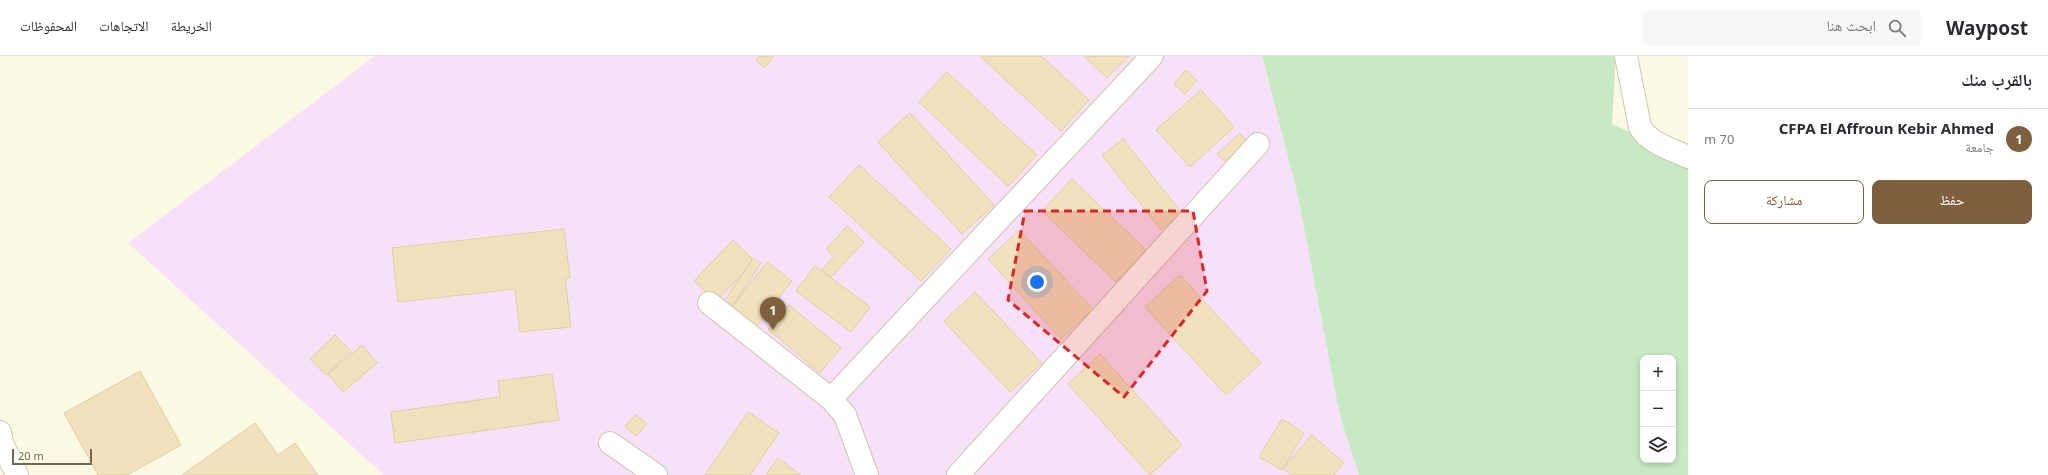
<!DOCTYPE html>
<html lang="ar">
<head>
<meta charset="utf-8">
<style>
  body { margin:0; font-family:"Noto Sans","Noto Naskh Arabic",sans-serif; background:#f7f7f7; color:#2b2b33; direction:rtl }
  .controls { position:absolute; right:12px; bottom:12px; display:grid; overflow:hidden; border-radius:8px; box-shadow:0 2px 6px #0003 }
  .controls button { width:36px; height:36px; display:grid; place-items:center; padding:0; border:0; border-bottom:1px solid #e1e1e2; background:#fff; color:#2b2b33; font:20px sans-serif }
  .scale { position:absolute; left:12px; bottom:10px; width:80px; box-sizing:border-box; padding-left:4px; border:2px solid #74674a; border-top:0; font-size:11px; line-height:14px; white-space:nowrap; color:#74674a; -webkit-text-stroke:3px #fffdeb; paint-order:stroke }
  .you { position:absolute; left:1037px; top:226px; width:14px; height:14px; margin:-10px; border:3px solid #fff; border-radius:50%; background:#1a73e8; box-shadow:0 0 0 6px #1a73e833 }
  .badge { display:grid; place-items:center; width:26px; height:26px; border-radius:50%; background:#7e5f3e; color:#fff; font-size:13px; font-weight:700 }
  .pin { position:absolute; translate:-50% -33px; filter:drop-shadow(0 1px 2px #0008) }
  .pin::after { content:''; position:absolute; top:21px; width:14px; height:12px; background:inherit; clip-path:polygon(0 0,100% 0,50% 100%) }
  .list { margin:0; padding:0; list-style:none }
  h2 { display:flex; justify-content:space-between; align-items:center; height:52px; margin:0; padding:0 16px; font-size:17px }
  h2 small { font-size:13px; font-weight:400; color:#7c7c81 }
  .list li { display:grid; grid-template-columns:26px 1fr auto; gap:12px; align-items:center; box-sizing:border-box; height:60px; padding:0 16px; border-top:1px solid #e1e1e2 }
  .list b { display:block; font-size:15px; white-space:nowrap }
  .list p { margin:0; font-size:13px; white-space:nowrap; color:#7c7c81 }
  .list em { font-size:13px; font-style:normal; color:#7c7c81 }
  .actions { display:flex; gap:8px; padding:12px 16px }
  .actions a { flex:1; padding:9px 0; border:1px solid #7e5f3e; border-radius:8px; text-align:center; font-size:14px; color:#7e5f3e }
  .actions .main { background:#7e5f3e; color:#fff }
  .icon { flex:none; width:22px; height:22px; fill:none; stroke:currentColor; stroke-width:2; stroke-linecap:round; stroke-linejoin:round }
  .map { position:relative; flex:none; width:1688px; height:419px; overflow:hidden; direction:ltr }
  header { display:flex; align-items:center; gap:24px; box-sizing:border-box; height:56px; padding:0 20px; background:#fff; border-bottom:1px solid #e1e1e2 }
  header strong { font-size:19px }
  nav { display:flex; gap:22px; margin-inline-start:auto; font-size:14px }
  .search { width:280px; height:36px; background:#f7f7f7; display:flex; align-items:center; gap:10px; box-sizing:border-box; padding:0 14px; border-radius:8px; color:#7c7c81; font-size:15px }
  main { display:flex }
  aside { flex:1; background:#fff }
  .map>svg:first-child { display:block }
  .education { fill:#f7e1f8 }
  .green { fill:#c7e9c3; fill-rule:evenodd }
  .building { fill:#f1e2bd; stroke:#e3ce9d }
  .lines { fill:none; stroke-linecap:round; stroke-linejoin:round }
  .minor-casing { stroke:#cdc5ab; stroke-width:24 }
  .minor { stroke:#fff; stroke-width:22 }
  .marked { fill:#d62828; fill-opacity:0.2; stroke:#d62828; stroke-width:3; stroke-dasharray:8 5; stroke-linejoin:round }
</style>
</head>
<body>
<header>
<strong>Waypost</strong>
<div class="search"><svg class="icon" aria-label="search" viewBox="0 0 24 24"><circle cx="10" cy="10" r="6"/><path d="M15 15l6 6"/></svg>ابحث هنا</div>
<nav><a>الخريطة</a><a>الاتجاهات</a><a>المحفوظات</a></nav>
</header>
<main>
<aside>
<h2>بالقرب منك<small></small></h2>
<ul class="list">
<li><span class="badge">1</span><div><b>CFPA El Affroun Kebir Ahmed</b><p>جامعة</p></div><em>70 m</em></li>
</ul>
<div class="actions"><a class="main">حفظ</a><a>مشاركة</a></div>
</aside>
<div class="map">
<svg width="1688" height="419" viewBox="0 0 1688 419">
  <rect width="100%" height="100%" fill="#fcfae5"/>
  <polygon class="education" points="375,0 1262,0 1298,140 1340,360 1359,419 384,419 128,187"/>
  <path class="green" d="M 1262,0 L 1616,0 L 1612,68 L 1688,103 L 1688,419 L 1359,419 L 1340,360 L 1298,140 ZM 1643,302 L 1673,302 L 1673,404 L 1643,404 Z"/>
  <g class="building">
    <polygon points="759,0 774,0 764,12 756,4"/>
    <polygon points="980,0 1041,0 1089,44 1061,75"/>
    <polygon points="1084,0 1129,0 1107,22"/>
    <polygon points="1186,14 1197,25 1185,38 1174,28"/>
    <polygon points="947,16 1037,99 1008,130 919,46"/>
    <polygon points="1201,34 1234,71 1190,111 1156,74"/>
    <polygon points="910,57 994,149 962,178 878,86"/>
    <polygon points="1240,77 1247,85 1225,105 1217,98"/>
    <polygon points="1123,83 1182,157 1161,174 1102,99"/>
    <polygon points="859,109 951,193 921,225 829,141"/>
    <polygon points="1072,123 1146,194 1116,226 1042,155"/>
    <polygon points="847,170 864,186 831,221 822,213 834,201 826,193"/>
    <polygon points="564,173 570,222 565,222 571,271 520,276 515,233 398,246 392,192"/>
    <polygon points="1019,174 1093,253 1061,283 988,203"/>
    <polygon points="733,184 755,205 716,245 694,225"/>
    <polygon points="753,202 761,207 731,252 723,247"/>
    <polygon points="767,206 792,225 755,272 731,252"/>
    <polygon points="815,210 870,251 851,276 796,235"/>
    <polygon points="1180,219 1261,307 1226,339 1145,251"/>
    <polygon points="975,236 1042,307 1010,336 944,265"/>
    <polygon points="789,249 841,292 820,317 768,273"/>
    <polygon points="335,279 351,295 326,319 310,303"/>
    <polygon points="362,289 377,307 343,336 328,318"/>
    <polygon points="1100,298 1182,389 1150,419 1068,328"/>
    <polygon points="140,315 181,389 127,419 98,419 64,357"/>
    <polygon points="552,318 559,364 395,387 391,356 500,341 498,325"/>
    <polygon points="748,356 779,377 750,419 705,419"/>
    <polygon points="636,359 647,368 636,380 625,370"/>
    <polygon points="1282,363 1304,377 1282,414 1259,401"/>
    <polygon points="255,367 278,399 295,387 318,419 182,419"/>
    <polygon points="1312,379 1344,407 1334,419 1291,419 1283,412"/>
    <polygon points="778,402 801,419 766,419"/>
  </g>
  <g class="lines">
    <g class="minor-casing">
      <g id="minor">
        <path d="M 1626,0 L 1640,71 C 1649,87 1671,93 1688,101"/>
        <polyline points="709,247 831,343 845,359 867,419"/>
        <polyline points="831,343 1152,0"/>
        <polyline points="0,376 2,387 17,419"/>
        <polyline points="610,387 656,419"/>
        <polyline points="958,419 1258,88"/>
      </g>
    </g>
    <use href="#minor" class="minor"/>
  </g>
  <path class="marked" d="M 1025,155 L 1193,155 L 1207,235 L 1124,341 L 1008,244 Z"/>
</svg>
<div class="controls">
<button>+</button>
<button>−</button>
<button><svg class="icon" aria-label="layers" viewBox="0 0 24 24"><path d="M12 4l9 5-9 5-9-5zM3 14l9 5 9-5"/></svg></button>
</div>
<div class="scale">20 m</div>
<div class="you"></div>
<div class="pin badge" style="left:773px;top:274px">1</div>
</div>
</main>
</body>
</html>
